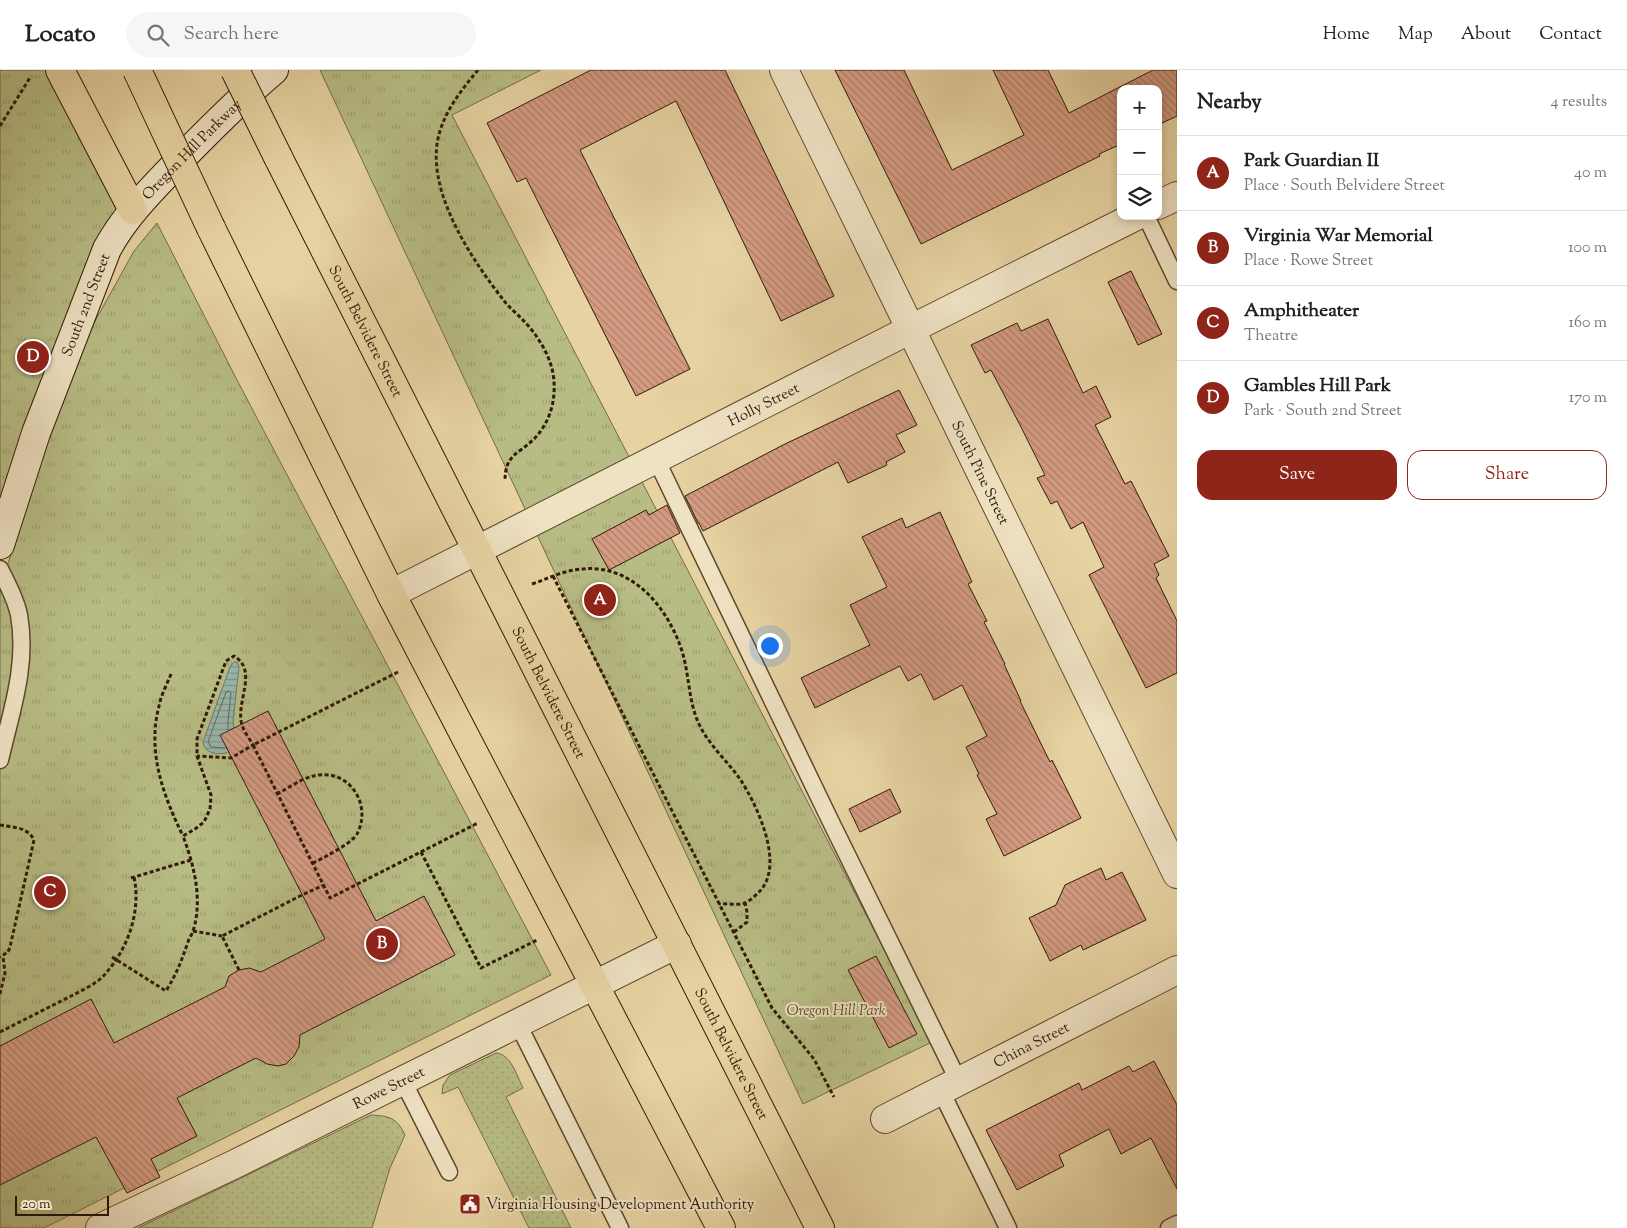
<!DOCTYPE html>
<html lang="en">
<head>
<meta charset="utf-8">
<style>
  body { margin:0; font-family:"Sorts Mill Goudy",serif; background:#f6f6f6; color:#222 }
  .controls { position:absolute; right:15px; top:15px; display:grid; overflow:hidden; border-radius:10px; box-shadow:0 2px 8px #0003 }
  .controls button { width:45px; height:45px; display:grid; place-items:center; padding:0; border:0; border-bottom:1px solid #e0e0e0; background:#fff; color:#222; font:25px sans-serif }
  .scale { position:absolute; left:15px; bottom:12px; width:94px; box-sizing:border-box; padding-left:5px; border:2px solid #311a08; border-top:0; font-size:14px; line-height:18px; white-space:nowrap; color:#311a08; -webkit-text-stroke:4px #efe2c3; paint-order:stroke }
  .you { position:absolute; left:769px; top:575px; width:18px; height:18px; margin:-12px; border:4px solid #fff; border-radius:50%; background:#1a73e8; box-shadow:0 0 0 8px #1a73e833 }
  .badge { display:grid; place-items:center; width:32px; height:32px; border-radius:50%; background:#8f2418; color:#fff; font-size:16px; font-weight:700 }
  .pin { position:absolute; translate:-50% -50%; border:2px solid #fff; box-shadow:0 1px 5px #0006 }
  .list { margin:0; padding:0; list-style:none }
  h2 { display:flex; justify-content:space-between; align-items:center; height:65px; margin:0; padding:0 20px; font-size:21px }
  h2 small { font-size:16px; font-weight:400; color:#767676 }
  .list li { display:grid; grid-template-columns:32px 1fr auto; gap:15px; align-items:center; box-sizing:border-box; height:75px; padding:0 20px; border-top:1px solid #e0e0e0 }
  .list b { display:block; font-size:19px; white-space:nowrap }
  .list p { margin:0; font-size:16px; white-space:nowrap; color:#767676 }
  .list em { font-size:16px; font-style:normal; color:#767676 }
  .actions { display:flex; gap:10px; padding:15px 20px }
  .actions a { flex:1; padding:11px 0; border:1px solid #8f2418; border-radius:15px; text-align:center; font-size:18px; color:#8f2418 }
  .actions .main { background:#8f2418; color:#fff }
  .icon { flex:none; width:28px; height:28px; fill:none; stroke:currentColor; stroke-width:2; stroke-linecap:round; stroke-linejoin:round }
  .map { position:relative; flex:none; width:1177px; height:1158px; overflow:hidden }
  header { display:flex; align-items:center; gap:30px; box-sizing:border-box; height:70px; padding:0 25px; background:#fff; border-bottom:1px solid #e0e0e0 }
  header strong { font-size:24px }
  nav { display:flex; gap:28px; margin-inline-start:auto; font-size:18px }
  .search { width:350px; height:45px; background:#f6f6f6; display:flex; align-items:center; gap:12px; box-sizing:border-box; padding:0 18px; border-radius:28px; color:#767676; font-size:19px }
  main { display:flex }
  aside { flex:1; background:#fff }
  .map>svg:first-child { display:block }
  .grass { fill:url(#grass-dots); stroke:#746b46 }
  .park { fill:url(#park-tufts); stroke:#746b46 }
  .water { fill:url(#water-rules); stroke:#6e786a }
  .lines { fill:none; stroke-linecap:round; stroke-linejoin:round }
  .shore { stroke:#64685a; stroke-width:1 }
  .building { fill:url(#building-back-hatch); stroke:#311a08 }
  .lane-casing { stroke:#5e482e; stroke-width:19 }
  .street-casing { stroke:#5e482e; stroke-width:30 }
  .secondary-casing { stroke:#311a08; stroke-width:30 }
  .primary-casing { stroke:#311a08; stroke-width:30 }
  .path { stroke:#311a08; stroke-width:3; stroke-dasharray:4 2.5; stroke-linecap:butt }
  .lane { stroke:#efe2c3; stroke-width:16 }
  .street { stroke:#efe2c3; stroke-width:28 }
  .secondary { stroke:#efe2c3; stroke-width:28 }
  .primary { stroke:#e7d3a2; stroke-width:28 }
  .primary-bridge-casing { stroke:#311a08; stroke-width:30; stroke-linecap:butt }
  .primary-bridge { stroke:#e7d3a2; stroke-width:28 }
  .labels { text-anchor:middle; stroke-width:4; stroke-linejoin:round; paint-order:stroke }
  .street-label { font-size:15px; fill:#311a08; stroke:#efe2c3 }
  .park-label { font-size:15px; font-style:italic; fill:#594b2d; stroke:#efe2c3 }
  .poi-label { font-size:15px; fill:#311a08; stroke:#efe2c3; text-anchor:start }
</style>
</head>
<body>
<header>
<strong>Locato</strong>
<div class="search"><svg class="icon" aria-label="search" viewBox="0 0 24 24"><circle cx="10" cy="10" r="6"/><path d="M15 15l6 6"/></svg>Search here</div>
<nav><a>Home</a><a>Map</a><a>About</a><a>Contact</a></nav>
</header>
<main>
<div class="map">
<svg width="1177" height="1158" viewBox="0 0 1177 1158">
  <defs>
    <pattern id="grass-dots" width="8" height="8" patternUnits="userSpaceOnUse" patternTransform="scale(1.25)"><rect width="8" height="8" fill="#b7bc84"/><path d="M2 2h.1M6 6h.1" fill="none" stroke="#9ea170" stroke-width="1.8" stroke-linecap="round"/></pattern>
    <pattern id="park-tufts" width="24" height="20" patternUnits="userSpaceOnUse" patternTransform="scale(1.25)"><rect width="24" height="20" fill="#b7bc84"/><path d="M3 7l-1-3M5 7V3M7 7l1-3M15 17l-1-3M17 17v-4M19 17l1-3" fill="none" stroke="#9ea170"/></pattern>
    <pattern id="water-rules" width="6" height="5" patternUnits="userSpaceOnUse" patternTransform="scale(1.25)"><rect width="6" height="5" fill="#97b7ab"/><path d="M0 2.5h6" fill="none" stroke="#7c9489"/></pattern>
    <pattern id="building-back-hatch" width="6" height="6" patternUnits="userSpaceOnUse" patternTransform="scale(1.25)"><rect width="6" height="6" fill="#d49b82"/><path d="M-1 5l2 2M0 0l6 6M5-1l2 2" fill="none" stroke="#ad7e68"/></pattern>
  </defs>
  <rect width="100%" height="100%" fill="#e7d3a2"/>
  <filter id="stains"><feTurbulence type="fractalNoise" baseFrequency=".004" numOctaves="4"/><feColorMatrix values="0 0 0 0 .2 0 0 0 0 .09 0 0 0 0 .02 0 0 0 .5 -.17"/></filter>
  <radialGradient id="worn" r=".72"><stop offset=".6" stop-color="#630" stop-opacity="0"/><stop offset="1" stop-color="#630" stop-opacity=".3"/></radialGradient>
  <g class="grass">
    <path d="M 496,983 C 511,984 517,1006 523,1018 L 506,1027 L 571,1158 L 529,1158 L 458,1017 L 442,1024 L 443,1015 L 450,1005 Z"/>
    <path d="M 371,1045 C 390,1046 397,1048 405,1065 L 390,1098 L 372,1158 L 138,1158 Z"/>
  </g>
  <g class="park">
    <polygon points="0,0 60,0 133,140 0,475"/>
    <polygon points="320,0 541,0 452,45 932,972 803,1034"/>
    <polygon points="157,153 237,310 551,905 44,1158 0,1158 0,518 74,289 134,181"/>
  </g>
  <path class="water" d="M 234,592 L 237,592 L 239,597 L 233,651 L 234,660 L 233,681 C 222,685 205,686 203,672 L 230,597 Z"/>
  <g class="lines">
    <polyline class="shore" points="225,678 211,677 208,672 226,622 229,621 231,623 228,651 228,659"/>
  </g>
  <g class="building">
    <polygon points="591,0 725,0 834,226 781,251 676,31 580,80 690,299 636,326 526,108 517,112 487,53"/>
    <polygon points="835,0 904,0 952,100 1024,65 993,0 1048,0 1069,43 1153,0 1177,0 1177,46 1158,55 1158,19 1121,19 1121,74 1099,84 1100,86 921,174"/>
    <polygon points="1131,201 1162,264 1138,275 1108,212"/>
    <polygon points="1048,249 1083,323 1096,316 1111,347 1095,355 1125,414 1131,411 1169,486 1154,494 1159,505 1156,508 1177,551 1177,603 1146,618 1089,505 1104,497 1083,452 1071,459 1057,431 1051,434 1037,408 1045,405 1020,355 991,300 985,303 971,275 1017,253 1021,261"/>
    <polygon points="899,320 917,355 896,365 905,382 886,392 887,395 848,413 838,392 703,461 699,453 698,453 685,426 785,374"/>
    <polygon points="667,435 680,463 609,500 592,469 646,440 649,445"/>
    <polygon points="940,442 972,512 968,514 987,551 984,552 1005,594 1004,594 1021,631 1020,631 1050,692 1052,690 1081,748 1004,786 986,749 997,744 977,705 979,704 966,677 987,666 962,615 934,630 921,604 908,611 900,596 815,638 801,608 870,575 850,535 887,517 862,467 902,448 906,458"/>
    <polygon points="268,641 376,851 424,826 455,885 300,965 299,977 294,986 286,994 278,996 267,994 256,988 177,1028 197,1066 151,1089 160,1107 127,1123 96,1067 0,1115 0,976 91,929 114,973 225,917 229,906 239,900 249,898 261,902 325,869 220,665"/>
    <polygon points="890,719 901,742 860,762 849,739"/>
    <polygon points="1101,798 1106,810 1122,802 1146,850 1083,880 1081,875 1050,891 1029,848 1056,835 1065,815"/>
    <polygon points="876,886 917,964 889,978 848,900"/>
    <polygon points="1154,991 1177,1035 1177,1119 1151,1068 1121,1084 1109,1059 1059,1085 1064,1096 1017,1120 986,1060 1079,1013 1082,1020 1129,996 1133,1002"/>
  </g>
  <g class="lines">
    <g class="lane-casing">
      <g id="lane">
        <polyline points="1146,146 1177,211"/>
        <polyline points="656,389 829,748 959,1012"/>
        <path d="M 0,499 C 7,513 16,529 19,545 C 28,595 11,642 0,690"/>
        <polyline points="518,954 620,1158"/>
        <polyline points="403,1011 449,1102"/>
        <polyline points="941,1021 1008,1158"/>
        <polyline points="1169,1158 1177,1154"/>
      </g>
    </g>
    <g class="street-casing">
      <g id="street">
        <path id="s1" d="M 784,0 L 1177,804"/>
        <polyline points="1158,135 1177,126"/>
        <path id="s2" d="M 391,524 L 911,259 L 1136,146"/>
        <path id="s3" d="M 885,1049 L 1177,900"/>
        <path id="s4" d="M 100,1158 L 235,1094 L 677,874"/>
      </g>
    </g>
    <g class="secondary-casing">
      <g id="secondary">
        <path id="s5" d="M 0,475 L 36,363 L 107,179 C 125,146 151,120 177,93 C 208,61 240,29 274,0"/>
      </g>
    </g>
    <g class="primary-casing">
      <g id="primary">
        <polyline points="60,0 133,140"/>
        <path id="s6" d="M 278,87 L 820,1158"/>
        <polyline points="211,158 391,524 721,1158"/>
      </g>
    </g>
    <g class="path">
      <path d="M 478,0 C 463,18 447,38 440,61 C 422,117 472,190 505,232 C 510,238 516,243 521,248 C 536,263 549,283 553,303 C 557,328 551,352 533,370 C 517,385 505,385 505,411"/>
      <polyline points="0,56 31,6"/>
      <polyline points="553,506 772,938 814,989 834,1027"/>
      <path d="M 532,514 C 547,509 560,502 575,500 C 629,490 667,535 682,581 C 690,607 688,634 701,658 C 711,677 728,692 740,709 C 757,735 785,794 760,821 C 756,825 750,831 745,833 C 738,836 726,833 719,834"/>
      <polyline points="398,602 253,675 330,828 478,753"/>
      <path d="M 171,604 C 167,614 161,625 159,636 C 147,682 163,725 183,766"/>
      <path d="M 277,724 C 290,717 305,706 319,705 C 351,701 372,736 357,764 C 351,774 323,788 313,793"/>
      <path d="M 0,755 C 12,757 28,757 34,770 L 10,877 L 8,882 L 0,887"/>
      <polyline points="421,782 481,898 537,870"/>
      <polyline points="131,808 191,790"/>
      <polyline points="193,861 222,866"/>
      <polyline points="734,862 747,852 747,842 745,833"/>
      <path d="M 112,887 L 166,921 C 177,903 181,892 188,872 C 189,868 192,865 193,861 C 203,830 194,795 183,766 L 195,759 L 204,752 L 210,739 L 211,725 L 197,686 L 197,669 L 226,591 L 234,586 C 259,601 235,632 242,655 C 244,662 250,669 253,675 L 231,688 L 197,686"/>
      <polyline points="239,900 222,866 302,825 324,815"/>
      <polyline points="0,924 5,903 3,886"/>
      <path d="M 0,962 L 81,921 C 90,916 100,911 106,903 C 129,877 141,840 134,807"/>
    </g>
    <use href="#lane" class="lane"/>
    <use href="#street" class="street"/>
    <use href="#secondary" class="secondary"/>
    <use href="#primary" class="primary"/>
    <g class="primary-bridge-casing">
      <g id="primary-bridge">
        <polyline points="137,0 211,158"/>
        <polyline points="235,0 278,87"/>
      </g>
    </g>
    <use href="#primary-bridge" class="primary-bridge"/>
  </g>
  <defs>
    <g id="civic-square" transform="scale(1.125)"><rect x="-9" y="-9" width="18" height="18" rx="4" fill="#8f2418" stroke="#efe2c3"/><path d="M-.6-6.5H3V-4.5H.6V-3L4-1V1h2V6H-6V1h2V-1L-.6-3ZM-1.2 2.5V6h2.4V2.5Z" fill="#fff"/></g>
  </defs>
  <g fill-rule="evenodd">
    <use href="#civic-square" x="470" y="1134"/>
  </g>
  <g class="labels">
    <g class="street-label">
      <text dy="5" stroke="none"><textPath href="#s5" startOffset="446">Oregon Hill Parkway</textPath></text>
      <text dy="5" stroke="none"><textPath href="#s5" startOffset="255">South 2nd Street</textPath></text>
      <text dy="5" stroke="none"><textPath href="#s6" startOffset="195">South Belvidere Street</textPath></text>
      <text dy="5" stroke="none"><textPath href="#s2" startOffset="418">Holly Street</textPath></text>
      <text dy="5" stroke="none"><textPath href="#s1" startOffset="448">South Pine Street</textPath></text>
      <text dy="5" stroke="none"><textPath href="#s6" startOffset="600">South Belvidere Street</textPath></text>
      <text dy="5" stroke="none"><textPath href="#s3" startOffset="164">China Street</textPath></text>
      <text dy="5" stroke="none"><textPath href="#s6" startOffset="1005">South Belvidere Street</textPath></text>
      <text dy="5" stroke="none"><textPath href="#s4" startOffset="321">Rowe Street</textPath></text>
    </g>
    <g class="park-label">
      <text x="836" y="945">Oregon Hill Park</text>
    </g>
    <g class="poi-label">
      <text x="486" y="1139">Virginia Housing Development Authority</text>
    </g>
  </g>
  <rect width="100%" height="100%" filter="url(#stains)"/>
  <rect width="100%" height="100%" fill="url(#worn)"/>
</svg>
<div class="controls">
<button>+</button>
<button>−</button>
<button><svg class="icon" aria-label="layers" viewBox="0 0 24 24"><path d="M12 4l9 5-9 5-9-5zM3 14l9 5 9-5"/></svg></button>
</div>
<div class="scale">20 m</div>
<div class="you"></div>
<div class="pin badge" style="left:600px;top:530px">A</div>
<div class="pin badge" style="left:382px;top:874px">B</div>
<div class="pin badge" style="left:50px;top:822px">C</div>
<div class="pin badge" style="left:33px;top:287px">D</div>
</div>
<aside>
<h2>Nearby<small>4 results</small></h2>
<ul class="list">
<li><span class="badge">A</span><div><b>Park Guardian II</b><p>Place · South Belvidere Street</p></div><em>40 m</em></li>
<li><span class="badge">B</span><div><b>Virginia War Memorial</b><p>Place · Rowe Street</p></div><em>100 m</em></li>
<li><span class="badge">C</span><div><b>Amphitheater</b><p>Theatre</p></div><em>160 m</em></li>
<li><span class="badge">D</span><div><b>Gambles Hill Park</b><p>Park · South 2nd Street</p></div><em>170 m</em></li>
</ul>
<div class="actions"><a class="main">Save</a><a>Share</a></div>
</aside>
</main>
</body>
</html>
